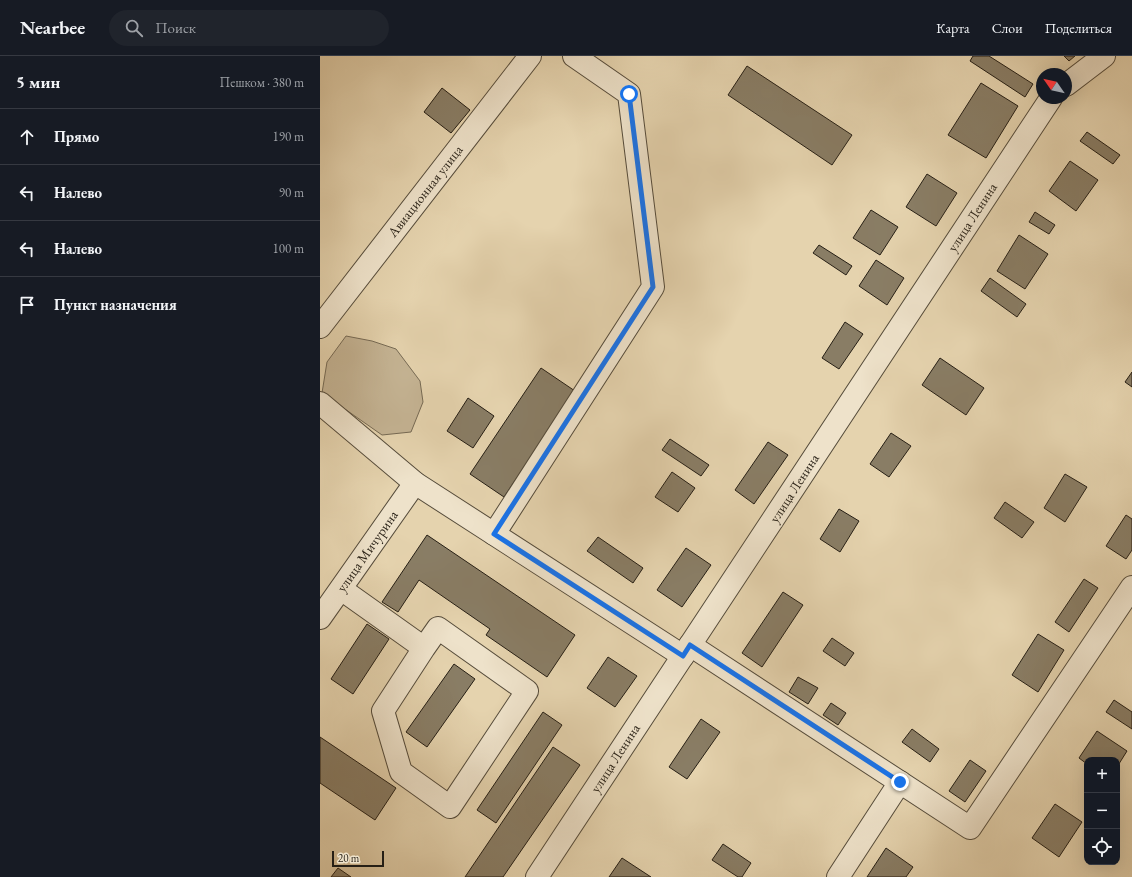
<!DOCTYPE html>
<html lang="ru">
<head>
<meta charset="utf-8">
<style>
  body { margin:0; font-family:"EB Garamond",serif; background:#20242c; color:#f1f3f6 }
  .controls { position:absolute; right:12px; bottom:12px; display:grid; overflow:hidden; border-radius:8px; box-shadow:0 4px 16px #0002 }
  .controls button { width:36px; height:36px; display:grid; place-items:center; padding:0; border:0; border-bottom:1px solid #363941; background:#171b24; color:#f1f3f6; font:20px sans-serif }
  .compass { position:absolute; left:716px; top:12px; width:36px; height:36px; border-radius:50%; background:#171b24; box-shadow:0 4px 16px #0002; rotate:304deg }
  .scale { position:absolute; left:12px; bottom:10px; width:52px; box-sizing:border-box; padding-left:4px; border:2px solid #261f15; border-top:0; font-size:11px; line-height:14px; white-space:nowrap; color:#261f15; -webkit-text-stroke:3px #eee2ca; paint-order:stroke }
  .stop { position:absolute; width:12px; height:12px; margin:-9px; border:3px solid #1a73e8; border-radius:50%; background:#fff }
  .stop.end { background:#1a73e8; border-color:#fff; box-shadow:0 1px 4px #0008 }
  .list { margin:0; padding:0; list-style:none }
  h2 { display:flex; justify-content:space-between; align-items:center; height:52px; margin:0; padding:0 16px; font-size:17px }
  h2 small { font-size:13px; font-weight:400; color:#9ea1a6 }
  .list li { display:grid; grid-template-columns:26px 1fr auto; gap:12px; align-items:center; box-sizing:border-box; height:56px; padding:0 16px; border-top:1px solid #363941 }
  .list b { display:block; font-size:15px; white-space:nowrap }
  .list em { font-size:13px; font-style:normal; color:#9ea1a6 }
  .icon { flex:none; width:22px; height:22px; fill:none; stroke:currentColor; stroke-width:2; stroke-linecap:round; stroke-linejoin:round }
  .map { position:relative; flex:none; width:812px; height:821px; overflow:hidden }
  header { display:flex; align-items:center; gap:24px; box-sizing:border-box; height:56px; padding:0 20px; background:#171b24; border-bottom:1px solid #363941 }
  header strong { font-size:19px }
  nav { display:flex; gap:22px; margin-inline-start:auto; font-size:14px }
  .search { width:280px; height:36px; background:#20242c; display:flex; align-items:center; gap:10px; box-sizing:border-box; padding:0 14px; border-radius:22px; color:#9ea1a6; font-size:15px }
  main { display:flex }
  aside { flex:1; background:#171b24 }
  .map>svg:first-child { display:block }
  .green { fill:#c5b494; stroke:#766a54 }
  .building { fill:#897d65; stroke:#261f15 }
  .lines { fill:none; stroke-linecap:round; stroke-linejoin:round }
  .minor-casing { stroke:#564c3b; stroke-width:24 }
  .minor { stroke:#eee2ca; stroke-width:22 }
  .route { stroke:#1a73e8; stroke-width:5 }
  .labels { text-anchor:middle; stroke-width:3; stroke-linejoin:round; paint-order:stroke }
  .street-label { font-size:14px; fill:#261f15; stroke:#eee2ca }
</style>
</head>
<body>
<header>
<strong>Nearbee</strong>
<div class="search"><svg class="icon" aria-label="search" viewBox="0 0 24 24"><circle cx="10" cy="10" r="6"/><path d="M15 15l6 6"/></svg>Поиск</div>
<nav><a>Карта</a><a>Слои</a><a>Поделиться</a></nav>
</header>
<main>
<aside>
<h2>5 мин<small>Пешком · 380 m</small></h2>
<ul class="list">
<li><svg class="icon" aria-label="ahead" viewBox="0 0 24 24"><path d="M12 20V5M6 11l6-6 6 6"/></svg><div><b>Прямо</b></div><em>190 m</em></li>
<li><svg class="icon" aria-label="left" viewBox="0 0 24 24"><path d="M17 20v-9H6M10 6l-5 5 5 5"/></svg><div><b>Налево</b></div><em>90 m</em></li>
<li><svg class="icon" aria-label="left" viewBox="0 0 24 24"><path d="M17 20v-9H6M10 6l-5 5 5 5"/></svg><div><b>Налево</b></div><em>100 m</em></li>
<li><svg class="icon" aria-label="arrive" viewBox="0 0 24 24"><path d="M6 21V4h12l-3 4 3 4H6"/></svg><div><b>Пункт назначения</b></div></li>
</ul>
</aside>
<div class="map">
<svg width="812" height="821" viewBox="0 0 812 821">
  <rect width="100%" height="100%" fill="#e5d3ae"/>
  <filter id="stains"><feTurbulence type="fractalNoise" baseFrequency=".005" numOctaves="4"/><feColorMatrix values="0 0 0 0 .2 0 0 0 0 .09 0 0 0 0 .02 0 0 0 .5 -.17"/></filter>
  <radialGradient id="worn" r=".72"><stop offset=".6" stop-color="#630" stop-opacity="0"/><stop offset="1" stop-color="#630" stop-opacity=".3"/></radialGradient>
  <polygon class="green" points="26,280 52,285 76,293 100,325 103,346 91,376 62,379 2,337 7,306"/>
  <g class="building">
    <polygon points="653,0 669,0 713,28 705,41 650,5"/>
    <polygon points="744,0 755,0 749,5"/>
    <polygon points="427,10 532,79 512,109 408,39"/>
    <polygon points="661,27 698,50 666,102 628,79"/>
    <polygon points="122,32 150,54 131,77 104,56"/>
    <polygon points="767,76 800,99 793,108 760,85"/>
    <polygon points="750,105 778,124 756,155 729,135"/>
    <polygon points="607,118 637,137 616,170 586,151"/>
    <polygon points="551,154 578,171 560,199 533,182"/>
    <polygon points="715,156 735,169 729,178 709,166"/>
    <polygon points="699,179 728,198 705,233 677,215"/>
    <polygon points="499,189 532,210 526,219 493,197"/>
    <polygon points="556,204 584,222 567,249 539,230"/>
    <polygon points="670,222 706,248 697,261 661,235"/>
    <polygon points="525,266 543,278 519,313 502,302"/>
    <polygon points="620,302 664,332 646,359 602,329"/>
    <polygon points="221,312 255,335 184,441 150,418"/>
    <polygon points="812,316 812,331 805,326"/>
    <polygon points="148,342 174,360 153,392 127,375"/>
    <polygon points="571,377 591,390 569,421 550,408"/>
    <polygon points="350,383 389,409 381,420 342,394"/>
    <polygon points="448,386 468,399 434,448 415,434"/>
    <polygon points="352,416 375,432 358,456 335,441"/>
    <polygon points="745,418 767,431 745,466 724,452"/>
    <polygon points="685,446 714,466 702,482 674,462"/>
    <polygon points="519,453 539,465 520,496 500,483"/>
    <polygon points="806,459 812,463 812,494 806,503 786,490"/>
    <polygon points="107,479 255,579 227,621 166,579 170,573 99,524 78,556 62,546"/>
    <polygon points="278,481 323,512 313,527 267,495"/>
    <polygon points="366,492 391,509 362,551 337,534"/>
    <polygon points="764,523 778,532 749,576 735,566"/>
    <polygon points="463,536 483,549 442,611 422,597"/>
    <polygon points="47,568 69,583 33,638 11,623"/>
    <polygon points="718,578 744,594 718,636 692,619"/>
    <polygon points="512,582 534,597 525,610 503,595"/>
    <polygon points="288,601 317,620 295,651 267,632"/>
    <polygon points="134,608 155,623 107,691 86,676"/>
    <polygon points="478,621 498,632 488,648 469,636"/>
    <polygon points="794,644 812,656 812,673 786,656"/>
    <polygon points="511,647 526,657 518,669 503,659"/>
    <polygon points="223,656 242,669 176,767 157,754"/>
    <polygon points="381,663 400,676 367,723 349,711"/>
    <polygon points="592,673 619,693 610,706 582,686"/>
    <polygon points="777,675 807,695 797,711 797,704 767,704 767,708 759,702"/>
    <polygon points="0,681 76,732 55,764 0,727"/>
    <polygon points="233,691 260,709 183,821 145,821"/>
    <polygon points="650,704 666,715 645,746 629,735"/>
    <polygon points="735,748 762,766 739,801 712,782"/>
    <polygon points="403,788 431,807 422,821 418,821 392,804"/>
    <polygon points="566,792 593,811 586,821 547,821"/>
    <polygon points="302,802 331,821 289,821"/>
    <polygon points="18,812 31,821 11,821"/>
  </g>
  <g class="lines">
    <g class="minor-casing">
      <g id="minor">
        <polyline points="746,29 784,0"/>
        <polyline points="0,271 210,0"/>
        <polyline points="0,347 95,427 363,600"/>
        <polyline points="174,478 333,231 309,38 254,0"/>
        <polyline points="21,533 104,592 118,572 207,635 130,751 81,716 63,655 104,592"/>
        <polyline points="0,562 95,427"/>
        <polyline points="370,589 650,772 812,531"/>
        <polyline points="217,821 731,42"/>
        <polyline points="518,821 580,726"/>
      </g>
    </g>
    <use href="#minor" class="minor"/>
  </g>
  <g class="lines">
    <polyline class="route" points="309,38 333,231 174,478 363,600 370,589 580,726"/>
  </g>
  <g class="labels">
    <g class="street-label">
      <text transform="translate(105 135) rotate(-52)" y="5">Авиационная улица</text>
      <text transform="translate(652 161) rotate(-57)" y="5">улица Ленина</text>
      <text transform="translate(474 432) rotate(-57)" y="5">улица Ленина</text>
      <text transform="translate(47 495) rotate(-55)" y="5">улица Мичурина</text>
      <text transform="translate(295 702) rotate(-57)" y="5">улица Ленина</text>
    </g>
  </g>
  <rect width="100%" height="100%" filter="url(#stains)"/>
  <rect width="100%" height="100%" fill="url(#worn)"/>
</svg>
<div class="controls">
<button>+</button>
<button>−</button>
<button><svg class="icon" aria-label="locate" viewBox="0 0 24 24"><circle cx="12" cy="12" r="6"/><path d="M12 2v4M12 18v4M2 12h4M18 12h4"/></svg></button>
</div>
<svg class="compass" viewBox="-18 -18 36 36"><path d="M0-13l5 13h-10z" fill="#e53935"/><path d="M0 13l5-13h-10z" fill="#9ea1a6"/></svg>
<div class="scale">20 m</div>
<div class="stop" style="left:309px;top:38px"></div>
<div class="stop end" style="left:580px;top:726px"></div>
</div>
</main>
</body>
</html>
